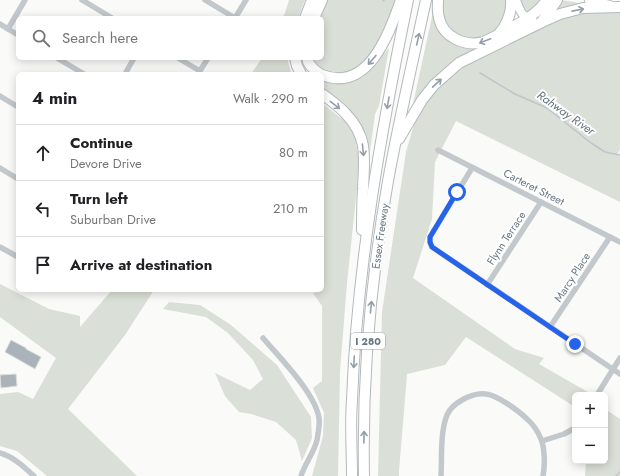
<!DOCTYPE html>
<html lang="en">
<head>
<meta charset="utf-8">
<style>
  body { margin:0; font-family:Jost,sans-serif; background:#f2f2f2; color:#202124 }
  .controls { position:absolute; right:12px; bottom:12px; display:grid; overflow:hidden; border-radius:6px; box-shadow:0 2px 10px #0003 }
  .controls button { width:36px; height:36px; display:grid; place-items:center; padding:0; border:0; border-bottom:1px solid #e0e0e0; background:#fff; color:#202124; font:20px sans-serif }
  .stop { position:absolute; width:12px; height:12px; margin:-9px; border:3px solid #2563eb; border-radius:50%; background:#fff }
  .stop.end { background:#2563eb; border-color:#fff; box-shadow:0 1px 4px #0008 }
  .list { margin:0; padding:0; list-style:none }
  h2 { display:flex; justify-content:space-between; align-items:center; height:52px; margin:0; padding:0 16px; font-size:17px }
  h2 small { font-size:13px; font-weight:400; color:#757577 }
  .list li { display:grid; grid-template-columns:26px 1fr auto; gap:12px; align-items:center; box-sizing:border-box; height:56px; padding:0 16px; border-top:1px solid #e0e0e0 }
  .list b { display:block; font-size:15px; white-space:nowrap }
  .list p { margin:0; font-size:13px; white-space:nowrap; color:#757577 }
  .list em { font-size:13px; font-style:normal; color:#757577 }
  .icon { flex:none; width:22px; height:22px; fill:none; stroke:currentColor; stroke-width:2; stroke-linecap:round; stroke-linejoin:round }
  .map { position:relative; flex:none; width:620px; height:476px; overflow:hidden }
  .search { position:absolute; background:#fff; box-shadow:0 2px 10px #0003; left:16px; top:16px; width:308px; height:44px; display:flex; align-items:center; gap:10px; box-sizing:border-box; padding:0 14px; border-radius:6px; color:#757577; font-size:15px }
  .panel { position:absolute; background:#fff; box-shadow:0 2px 10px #0003; left:16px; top:72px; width:308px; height:220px; border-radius:6px }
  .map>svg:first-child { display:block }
  .green { fill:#dadfd7 }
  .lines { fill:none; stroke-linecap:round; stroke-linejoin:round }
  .stream { stroke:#bbc7cb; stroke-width:1.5 }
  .building { fill:#aab3b9; stroke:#dcdcda }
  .secondary-casing { stroke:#b3babf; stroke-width:10 }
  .motorway-casing { stroke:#b4b9bd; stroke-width:12 }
  .minor { stroke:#c3c8cc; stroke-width:5.5 }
  .secondary { stroke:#fff; stroke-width:8 }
  .motorway { stroke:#fff; stroke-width:10 }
  .oneway { stroke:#939fa8 }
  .route { stroke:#2563eb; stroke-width:5 }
  .labels { text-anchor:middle; stroke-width:4; stroke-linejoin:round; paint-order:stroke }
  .shield { fill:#fff; stroke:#939fa8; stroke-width:1 }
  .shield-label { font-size:10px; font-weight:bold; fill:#657683 }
  .street-label { font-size:11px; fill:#657683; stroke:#fff }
  .water-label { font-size:12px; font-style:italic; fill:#60757c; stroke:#fff }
</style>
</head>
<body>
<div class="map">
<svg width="620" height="476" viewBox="0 0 620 476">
  <rect width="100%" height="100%" fill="#fafaf8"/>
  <g class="green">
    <polygon points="289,0 305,0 298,18 282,18 285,13"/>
    <polygon points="325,0 397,0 386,34 368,61 343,76 328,74 317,67 312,58 322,58 322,18 317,18"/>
    <polygon points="442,0 508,0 504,21 494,33 476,39 463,38 450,30 443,17"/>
    <polygon points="519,0 542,0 528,15 524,11"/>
    <polygon points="561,0 574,2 585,5 556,11"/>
    <polygon points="604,11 620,13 620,149 618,154 620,155 620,202 456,121 435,162 432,219 413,278 515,349 544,358 539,364 593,395 575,395 575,407 466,337 445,365 407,374 399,471 399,476 378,476 382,312 406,152 416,118 431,93 452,73 491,51 551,21 578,12"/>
    <polygon points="433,12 439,29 481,48 414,108 413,104"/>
    <polygon points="389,48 379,106 375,114 369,159 360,124 351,114 322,89 322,77 347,81 365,74"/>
    <polygon points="262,58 287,58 291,72 293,74 251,74"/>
    <polygon points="322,103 346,122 355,137 359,159 357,188 347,283 340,371 338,476 312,476 323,436 324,413 313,388 322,381 322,306 313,293 323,290"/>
    <polygon points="0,284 49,309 80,316 80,327 112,290 154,290 125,335 68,409 137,476 47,476 17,451 0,446 0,394 18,392 33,399 56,358 0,317"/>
    <polygon points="169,302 200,305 231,325 277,365 311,417 312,438 302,461 296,440 276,422 251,414 239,412 225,396 215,373 250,390 263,379 253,360 228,333 206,317 163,309"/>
    <polygon points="605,409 620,419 620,476 585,476 586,461 605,461"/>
  </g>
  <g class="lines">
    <g class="stream">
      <polyline points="383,0 384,1"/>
      <polyline points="480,73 515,94 547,108 591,143 605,152 620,155"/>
      <polyline points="616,476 620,472"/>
    </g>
  </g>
  <g class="building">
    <polygon points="11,340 26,348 26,349 41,357 35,369 5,352"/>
    <polygon points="16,374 17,386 1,388 0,375"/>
  </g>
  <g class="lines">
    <g class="secondary-casing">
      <g id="secondary">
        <path d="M 516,0 C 520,10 521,17 532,19"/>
        <polyline points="589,0 610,5"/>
      </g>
    </g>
    <g class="motorway-casing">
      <g id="motorway">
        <path d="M 438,0 C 438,6 437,12 439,18 C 443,37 465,47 483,42 C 488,40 495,37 499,34 C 501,32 501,30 503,29 C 509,19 512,11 511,0"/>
        <polyline points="305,18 312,0"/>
        <polyline points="314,18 322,0"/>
        <polyline points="543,20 553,6 557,0"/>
        <path d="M 500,33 C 517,25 536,16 547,0"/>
        <polyline points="295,58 297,66 301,74"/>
        <path d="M 307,58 C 308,65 314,70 320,74"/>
        <path d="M 322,75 C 369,93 389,33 401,0"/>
        <path d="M 322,94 C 330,100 339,106 346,114 C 369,138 364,159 363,189 C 362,203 362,216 362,230"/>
        <polyline points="399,139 422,100 434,85 459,63 542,22 560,14 583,8 620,7"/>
        <path d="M 352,476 C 352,451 350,426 352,400 C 357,265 381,132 408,0"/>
        <path d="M 364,476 C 362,377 371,278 388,181 C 399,120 413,60 426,0"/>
      </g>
    </g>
    <g class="minor">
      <polyline points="82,0 112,18"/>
      <polyline points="205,0 235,18"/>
      <polyline points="235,18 246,0"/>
      <polyline points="0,24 18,35"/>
      <polyline points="8,29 25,0"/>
      <polyline points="57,58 84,74"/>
      <polyline points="178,58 200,71"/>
      <polyline points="125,74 134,58"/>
      <polyline points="198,74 208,58"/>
      <polyline points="0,96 18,107"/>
      <polyline points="438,150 620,242"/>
      <polyline points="0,168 18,179"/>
      <polyline points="472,168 430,237 430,243 432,247 620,374"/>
      <polyline points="0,247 18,257"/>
      <polyline points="487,285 541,202"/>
      <polyline points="550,327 610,237"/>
      <path d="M 263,338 C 280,358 315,393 319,418 C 320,424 318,434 317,440 C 314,453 305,463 301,476"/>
      <polyline points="597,395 620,358"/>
      <polyline points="542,441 564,434 575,428"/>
      <path d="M 0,453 C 14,457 24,467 34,476"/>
      <path d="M 441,476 C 442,458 440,432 447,415 C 450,408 455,404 462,400 C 469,396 478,393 486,394 C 497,395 519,411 527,419 C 533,424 538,432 541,439 C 545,449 545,466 543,476"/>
    </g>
    <use href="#secondary" class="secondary"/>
    <use href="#motorway" class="motorway"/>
  </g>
  <defs><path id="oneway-shaft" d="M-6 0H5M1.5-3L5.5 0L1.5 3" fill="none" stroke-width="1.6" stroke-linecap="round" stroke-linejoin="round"/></defs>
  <g class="oneway">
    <use href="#oneway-shaft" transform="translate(578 10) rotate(-11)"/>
    <use href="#oneway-shaft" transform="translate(418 39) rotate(-77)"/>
    <use href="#oneway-shaft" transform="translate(485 41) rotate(159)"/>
    <use href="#oneway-shaft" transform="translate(372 60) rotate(131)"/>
    <use href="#oneway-shaft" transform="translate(437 83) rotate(-43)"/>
    <use href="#oneway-shaft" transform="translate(388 103) rotate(100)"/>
    <use href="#oneway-shaft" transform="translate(335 105) rotate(38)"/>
    <use href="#oneway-shaft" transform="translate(363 150) rotate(84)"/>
    <use href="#oneway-shaft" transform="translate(371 307) rotate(-85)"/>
    <use href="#oneway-shaft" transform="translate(354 362) rotate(93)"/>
    <use href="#oneway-shaft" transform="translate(364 437) rotate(-89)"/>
  </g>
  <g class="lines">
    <polyline class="route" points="457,192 430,237 430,242 432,247 575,344"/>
  </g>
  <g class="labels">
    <rect class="shield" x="351" y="333" width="34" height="16" rx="3"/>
    <g class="shield-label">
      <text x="368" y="345">I 280</text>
    </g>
    <g class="street-label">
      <text transform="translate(534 187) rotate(27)" y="4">Carteret Street</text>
      <text transform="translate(380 236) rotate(-82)" y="4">Essex Freeway</text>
      <text transform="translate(506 238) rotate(-57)" y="4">Flynn Terrace</text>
      <text transform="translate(572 277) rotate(-57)" y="4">Marcy Place</text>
    </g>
    <g class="water-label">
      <text transform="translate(566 113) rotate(35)" y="4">Rahway River</text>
    </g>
  </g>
</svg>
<div class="controls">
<button>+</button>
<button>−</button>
</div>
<div class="stop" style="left:457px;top:192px"></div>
<div class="stop end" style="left:575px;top:344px"></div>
<div class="search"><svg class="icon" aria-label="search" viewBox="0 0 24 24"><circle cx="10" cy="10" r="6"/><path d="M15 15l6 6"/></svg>Search here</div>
<section class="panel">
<h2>4 min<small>Walk · 290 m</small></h2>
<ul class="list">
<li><svg class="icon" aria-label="ahead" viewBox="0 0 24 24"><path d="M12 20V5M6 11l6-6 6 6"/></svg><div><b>Continue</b><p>Devore Drive</p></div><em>80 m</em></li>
<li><svg class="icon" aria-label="left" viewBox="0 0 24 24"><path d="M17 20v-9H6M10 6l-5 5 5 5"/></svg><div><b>Turn left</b><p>Suburban Drive</p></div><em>210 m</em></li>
<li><svg class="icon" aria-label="arrive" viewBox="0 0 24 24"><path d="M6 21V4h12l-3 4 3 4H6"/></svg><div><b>Arrive at destination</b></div></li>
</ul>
</section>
</div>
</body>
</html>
